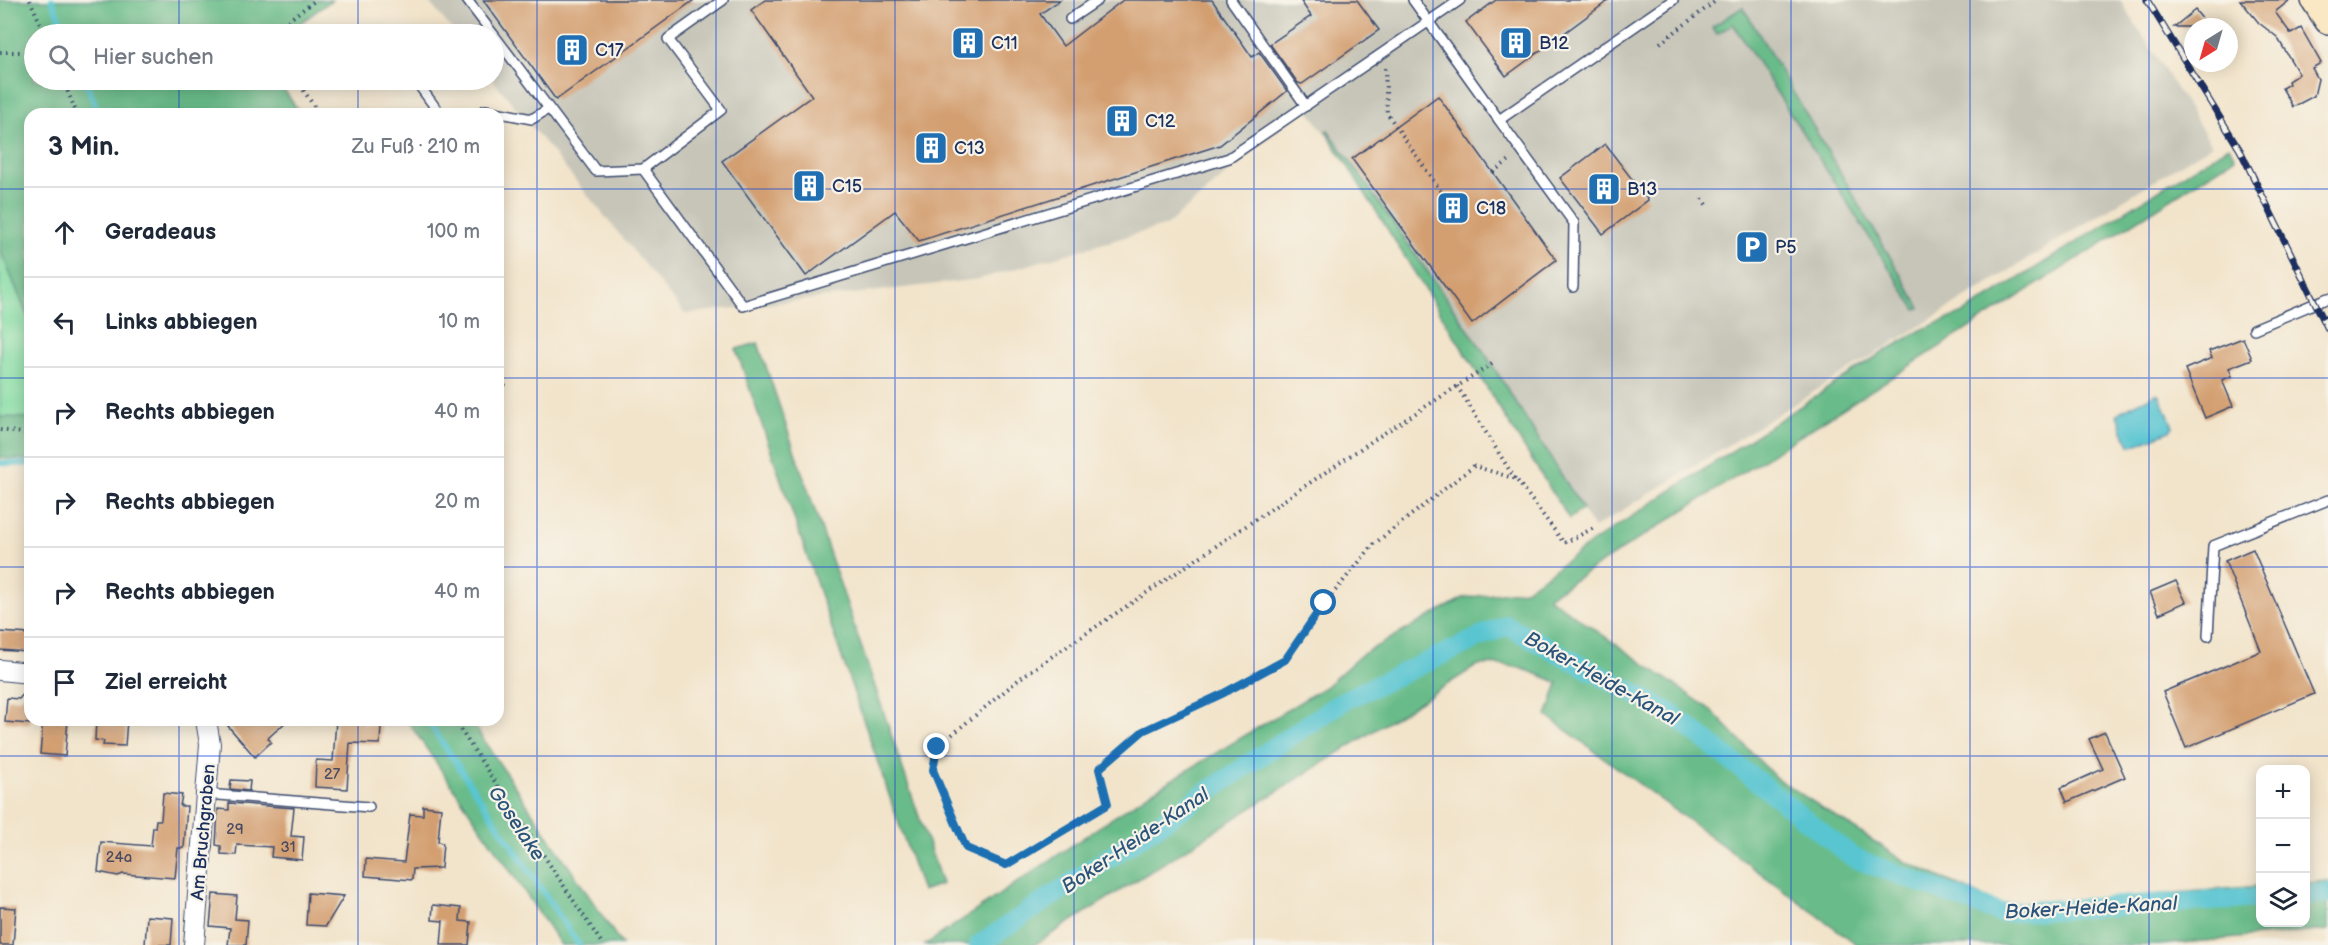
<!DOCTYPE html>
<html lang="de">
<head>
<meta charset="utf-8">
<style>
  body { margin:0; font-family:"Balsamiq Sans",sans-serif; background:#f6f6f7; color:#1f2937 }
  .controls { position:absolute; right:18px; bottom:18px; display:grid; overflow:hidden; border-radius:12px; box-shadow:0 3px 15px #0003 }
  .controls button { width:54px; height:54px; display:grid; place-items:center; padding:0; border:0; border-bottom:2px solid #e0e1e3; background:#fff; color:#1f2937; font:30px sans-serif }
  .compass { position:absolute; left:2184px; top:18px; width:54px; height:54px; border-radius:50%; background:#fff; box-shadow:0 3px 15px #0003; rotate:217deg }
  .stop { position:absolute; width:18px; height:18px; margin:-14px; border:4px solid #1f6fb2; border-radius:50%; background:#fff }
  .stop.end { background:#1f6fb2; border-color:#fff; box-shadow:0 2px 6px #0008 }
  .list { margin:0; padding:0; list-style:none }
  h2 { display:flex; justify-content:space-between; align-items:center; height:78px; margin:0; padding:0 24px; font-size:26px }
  h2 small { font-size:20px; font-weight:400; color:#747a83 }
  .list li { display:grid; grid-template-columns:39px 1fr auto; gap:18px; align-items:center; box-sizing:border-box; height:90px; padding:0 24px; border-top:2px solid #e0e1e3 }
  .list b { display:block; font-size:22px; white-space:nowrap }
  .list em { font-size:20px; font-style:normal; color:#747a83 }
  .icon { flex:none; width:33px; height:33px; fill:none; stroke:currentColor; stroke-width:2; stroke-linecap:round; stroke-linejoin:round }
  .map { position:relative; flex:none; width:2328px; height:945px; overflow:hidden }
  .search { position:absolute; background:#fff; box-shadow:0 3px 15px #0003; left:24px; top:24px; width:480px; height:66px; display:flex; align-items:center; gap:15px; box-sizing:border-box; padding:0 21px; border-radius:33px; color:#747a83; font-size:22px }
  .panel { position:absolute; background:#fff; box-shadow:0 3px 15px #0003; left:24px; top:108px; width:480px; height:618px; border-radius:18px }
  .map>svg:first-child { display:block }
  .industrial { fill:#c6c5b8 }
  .green { fill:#82dda3; stroke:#4e8680; stroke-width:1.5 }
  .forest { fill:#69bc89; stroke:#427674; stroke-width:1.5 }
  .water { fill:#59c5d1; stroke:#3a7a98; stroke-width:1.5 }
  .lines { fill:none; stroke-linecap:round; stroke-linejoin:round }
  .stream { stroke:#59c5d1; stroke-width:6 }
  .canal { stroke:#59c5d1; stroke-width:20 }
  .building { fill:#d39f71 }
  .service-casing { stroke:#3b4a6e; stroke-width:12 }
  .minor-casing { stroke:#3b4a6e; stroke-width:22 }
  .secondary-casing { stroke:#3b4a6e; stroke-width:30 }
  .path { stroke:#3b4a6e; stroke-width:4; stroke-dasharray:1.5 4.5; stroke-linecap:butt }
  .service { stroke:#fff; stroke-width:9 }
  .minor { stroke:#fff; stroke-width:20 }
  .secondary { stroke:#fae7c3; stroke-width:27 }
  .rail-casing { stroke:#1b2f5e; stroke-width:7 }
  .rail { stroke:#f7f3e8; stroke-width:4.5; stroke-dasharray:14; stroke-linecap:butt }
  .route { stroke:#1f6fb2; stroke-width:8 }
  .grid { fill:none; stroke:#1d4ed8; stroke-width:1.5; stroke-opacity:0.55 }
  .labels { text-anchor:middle; stroke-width:4.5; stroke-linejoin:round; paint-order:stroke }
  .number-label { font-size:15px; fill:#494b63 }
  .poi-label { font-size:18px; fill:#1b2f5e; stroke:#f7f3e8; text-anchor:start }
  .street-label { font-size:18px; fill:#1b2f5e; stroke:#f7f3e8 }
  .water-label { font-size:20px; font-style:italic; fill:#2a547b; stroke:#f7f3e8 }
</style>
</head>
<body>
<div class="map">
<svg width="2328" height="945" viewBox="0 0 2328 945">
  <rect width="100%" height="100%" fill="#f7f3e8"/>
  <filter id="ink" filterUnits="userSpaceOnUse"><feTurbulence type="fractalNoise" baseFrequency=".0167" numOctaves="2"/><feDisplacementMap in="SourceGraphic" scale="12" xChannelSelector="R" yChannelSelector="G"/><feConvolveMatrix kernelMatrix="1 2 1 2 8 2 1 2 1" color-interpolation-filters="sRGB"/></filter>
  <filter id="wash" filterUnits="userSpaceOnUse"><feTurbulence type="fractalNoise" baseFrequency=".008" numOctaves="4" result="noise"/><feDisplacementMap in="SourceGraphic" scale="24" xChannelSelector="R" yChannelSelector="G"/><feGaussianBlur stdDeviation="1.35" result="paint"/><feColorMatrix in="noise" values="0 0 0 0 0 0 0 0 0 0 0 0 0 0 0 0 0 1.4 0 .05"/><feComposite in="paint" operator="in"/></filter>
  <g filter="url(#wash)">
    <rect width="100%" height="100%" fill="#f2e4cb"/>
    <polygon class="industrial" points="427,0 2120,0 2212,145 1594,528 1306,106 1167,225 979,279 685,314 493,80 494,34 456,34"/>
    <polygon class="green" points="0,249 30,322 30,418 0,417"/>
    <g class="forest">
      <polygon points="0,0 332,0 285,34 34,34 34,80 277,80 301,114 30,114 30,322 0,249"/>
      <polygon points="1743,7 1920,308 1916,310 1733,24 1717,34 1712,27"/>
      <polygon points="1328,130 1484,352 1583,509 1569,519 1326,131"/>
      <path d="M 2229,146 L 2235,158 L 1548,597 L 1711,710 L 1776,778 L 1906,862 L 2006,907 L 2260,886 L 2260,922 L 2306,922 L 2306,883 L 2328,881 L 2328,930 L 2159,945 L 1858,945 L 1547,716 L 1558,683 C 1528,670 1512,662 1478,665 L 1034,945 L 925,945 L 1145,796 L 1325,687 L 1361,655 L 1463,598 L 1525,590 L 1600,537 L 1874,358 L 1921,330 L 1964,313 Z"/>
      <polygon points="758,343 942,884 922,891 736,349"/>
      <polygon points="0,417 30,418 30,460 0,458"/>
      <polygon points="407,720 470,720 622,945 561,945"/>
    </g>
    <polygon class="water" points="2156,394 2160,396 2173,426 2170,431 2133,446 2129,445 2117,415 2121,411"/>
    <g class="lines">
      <g class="stream">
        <polyline points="52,0 66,34"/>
        <polyline points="85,80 99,114"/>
        <polyline points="0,463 30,464"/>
        <polyline points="427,720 579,945"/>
      </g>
      <g class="canal">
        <polyline points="2306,895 2328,893"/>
        <polyline points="979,945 1343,701 1506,625 1671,713 1854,858 2000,913 2260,898"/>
      </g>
    </g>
    <g id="blocks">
      <g class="building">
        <polygon points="483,0 694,0 556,100"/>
        <polygon points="765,0 1060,0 1040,14 1063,46 1123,0 1212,0 1252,57 1259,52 1287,91 1220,145 919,241 895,211 806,276 722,161 812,96 751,10"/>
        <polygon points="1300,0 1357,0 1379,30 1302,84 1298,83 1270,44 1311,16"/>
        <polygon points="1496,0 1609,0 1506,76 1466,22"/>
        <polygon points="2240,0 2290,0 2275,12 2291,34 2301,28 2321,63 2312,68 2318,79 2314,96 2293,107 2282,88 2289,84 2288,81 2299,74 2277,37 2259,23"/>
        <polygon points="2195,10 2209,27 2174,27"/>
        <polygon points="1438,96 1556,260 1472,324 1352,159"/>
        <polygon points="1605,144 1648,200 1603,234 1560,178"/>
        <polygon points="2243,338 2252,359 2229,368 2232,376 2222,380 2233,406 2205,418 2185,369 2212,358 2209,351"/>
        <polygon points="2253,549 2314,694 2186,748 2163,692 2261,651 2225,561"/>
        <polygon points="2176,581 2186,602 2159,614 2150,592"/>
        <polygon points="0,632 30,634 28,652 0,650"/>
        <polygon points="30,686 30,724 5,722 7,698 19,699"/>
        <polygon points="43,720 68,720 65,756 40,754"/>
        <polygon points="96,720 127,720 125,746 103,745 104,741 95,740"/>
        <polygon points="236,720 288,720 268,738 271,742 255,757 228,726"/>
        <polygon points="336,720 363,720 363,724 381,725 380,744 350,743 347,789 315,787 316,760 333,761"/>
        <polygon points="2105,732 2125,777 2067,802 2061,788 2103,769 2089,739"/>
        <polygon points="231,780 250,781 249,791 230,789"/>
        <polygon points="163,793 182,795 180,806 187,806 184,848 178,848 175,878 123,874 118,876 98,872 101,842 151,846 153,827 155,828 156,820 161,820"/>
        <polygon points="229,803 294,808 291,836 304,837 302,860 271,857 272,847 237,845 236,855 221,854 221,846 216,845 218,809 229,810"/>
        <polygon points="423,806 441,808 438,842 443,843 441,868 413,869 412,880 365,876 366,859 404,862 410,814 423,815"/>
        <polygon points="308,893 344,896 326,926 306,925"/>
        <polygon points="213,894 237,896 235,919 248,920 246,945 228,945 230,928 210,926"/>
        <polygon points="433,905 461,908 460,921 471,922 469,945 441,945 443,921 432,920"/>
        <polygon points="0,907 16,908 13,945 0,945"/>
        <polygon points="147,916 173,918 171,945 145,945"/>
      </g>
    </g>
  </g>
  <g filter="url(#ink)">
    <use href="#blocks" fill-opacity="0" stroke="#3b4a6e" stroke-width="1.5"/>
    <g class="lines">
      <g class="service-casing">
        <g id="service">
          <polyline points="467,0 493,34"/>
          <polyline points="1231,0 1306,106"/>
          <polyline points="1413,0 1499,120 1673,0"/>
          <polyline points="1070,19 1098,0"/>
          <polyline points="494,35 596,171 643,169 721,110 668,39 723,0"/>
          <polyline points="416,81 440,114"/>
          <polyline points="478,114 485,110 532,119 548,109"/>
          <polyline points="1499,120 1574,223 1573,287"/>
          <polyline points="643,169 743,306 1229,158 1460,0"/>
          <polyline points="2254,329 2328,298"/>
          <polyline points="2208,636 2213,546 2328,500"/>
          <polyline points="206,794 369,807"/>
        </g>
      </g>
      <g class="minor-casing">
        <g id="minor">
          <polyline points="0,670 30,673"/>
          <polyline points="194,945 210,744 206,720"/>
        </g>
      </g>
      <g class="secondary-casing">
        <polyline id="secondary" points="2315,0 2328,20"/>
      </g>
      <g class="path">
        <polyline points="30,0 45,34"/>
        <polyline points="278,34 279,27 316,0"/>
        <polyline points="1660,43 1717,0"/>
        <polyline points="0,52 34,52"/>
        <polyline points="1385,68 1387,113 1446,199"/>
        <polyline points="63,80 77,114"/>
        <polyline points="297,80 319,114"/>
        <polyline points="1493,172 1511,159"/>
        <polyline points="1702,198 1707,206"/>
        <polyline points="1492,364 1372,441 1023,676 937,747 933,770 966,848 1006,865 1108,804 1099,769 1143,731 1222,694 1285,660 1325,603 1374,544 1474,466 1516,479 1564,543 1594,528"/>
        <polyline points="498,375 506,388 498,392"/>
        <polyline points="1457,386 1515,479"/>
        <polyline points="0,430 30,434"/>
        <polyline points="454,720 603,945"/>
      </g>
      <use href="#service" class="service"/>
      <use href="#minor" class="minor"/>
      <use href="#secondary" class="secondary"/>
      <g class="rail-casing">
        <polyline id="rail" points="2147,0 2240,150 2328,329"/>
      </g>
      <use href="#rail" class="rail"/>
    </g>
  </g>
  <g class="lines" filter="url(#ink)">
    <polyline class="route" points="937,747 933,770 966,848 1006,865 1108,804 1099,769 1143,731 1222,694 1285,660 1324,603"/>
  </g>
  <path class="grid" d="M 179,0 L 179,34M 358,0 L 358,34M 537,0 L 537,945M 716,0 L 716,945M 895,0 L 895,945M 1074,0 L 1074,945M 1254,0 L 1254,945M 1433,0 L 1433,945M 1612,0 L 1612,945M 1791,0 L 1791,945M 1970,0 L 1970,945M 2149,0 L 2149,945M 179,80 L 179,114M 358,80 L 358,114M 0,189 L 30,189M 498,189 L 2328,189M 0,378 L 30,378M 498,378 L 2328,378M 0,567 L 30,567M 498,567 L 2328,567M 179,720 L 179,945M 358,720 L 358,945M 0,756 L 2328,756"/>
  <defs>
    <g id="building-square" transform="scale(1.725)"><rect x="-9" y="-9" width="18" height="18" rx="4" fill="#1f6fb2" stroke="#f7f3e8"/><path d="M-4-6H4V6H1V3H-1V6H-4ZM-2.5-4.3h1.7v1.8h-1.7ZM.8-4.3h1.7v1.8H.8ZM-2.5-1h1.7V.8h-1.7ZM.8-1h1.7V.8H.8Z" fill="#fff"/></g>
    <g id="parking-square" transform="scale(1.725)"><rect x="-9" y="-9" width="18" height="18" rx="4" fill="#1f6fb2" stroke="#f7f3e8"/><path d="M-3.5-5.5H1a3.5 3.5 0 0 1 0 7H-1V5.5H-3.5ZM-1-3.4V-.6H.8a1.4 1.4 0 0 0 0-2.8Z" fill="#fff"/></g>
  </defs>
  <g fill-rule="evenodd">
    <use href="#building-square" x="968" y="43"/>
    <use href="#building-square" x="1516" y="43"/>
    <use href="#building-square" x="572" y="50"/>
    <use href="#building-square" x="1122" y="121"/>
    <use href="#building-square" x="931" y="148"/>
    <use href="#building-square" x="809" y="186"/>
    <use href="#building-square" x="1604" y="189"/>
    <use href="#building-square" x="1453" y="208"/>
    <use href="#parking-square" x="1752" y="247"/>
  </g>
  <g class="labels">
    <g class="number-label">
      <text x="332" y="779">27</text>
      <text x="235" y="834">29</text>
      <text x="288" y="852">31</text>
      <text x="119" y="862">24a</text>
    </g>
    <g class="poi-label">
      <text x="991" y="49">C11</text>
      <text x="1539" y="49">B12</text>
      <text x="595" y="56">C17</text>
      <text x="1145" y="127">C12</text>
      <text x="954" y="154">C13</text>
      <text x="832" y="192">C15</text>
      <text x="1627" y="195">B13</text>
      <text x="1476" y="214">C18</text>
      <text x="1775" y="253">P5</text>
    </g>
    <g class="street-label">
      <text transform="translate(203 832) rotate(-85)" y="6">Am Bruchgraben</text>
    </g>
    <g class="water-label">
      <text transform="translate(1602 678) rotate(29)" y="7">Boker-Heide-Kanal</text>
      <text transform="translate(517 823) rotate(56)" y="7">Goselake</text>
      <text transform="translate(1135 840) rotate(-34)" y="7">Boker-Heide-Kanal</text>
      <text transform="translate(2091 907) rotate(-3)" y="7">Boker-Heide-Kanal</text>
    </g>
  </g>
</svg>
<div class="controls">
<button>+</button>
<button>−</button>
<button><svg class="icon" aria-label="layers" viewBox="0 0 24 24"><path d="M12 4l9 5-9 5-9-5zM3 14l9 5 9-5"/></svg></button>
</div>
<svg class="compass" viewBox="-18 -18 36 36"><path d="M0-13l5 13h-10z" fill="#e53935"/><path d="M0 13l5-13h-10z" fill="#747a83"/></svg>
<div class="stop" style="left:1324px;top:603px"></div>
<div class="stop end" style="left:937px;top:747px"></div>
<div class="search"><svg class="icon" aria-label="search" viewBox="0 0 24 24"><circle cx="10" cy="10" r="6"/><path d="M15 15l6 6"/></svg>Hier suchen</div>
<section class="panel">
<h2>3 Min.<small>Zu Fuß · 210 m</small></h2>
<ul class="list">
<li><svg class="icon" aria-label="ahead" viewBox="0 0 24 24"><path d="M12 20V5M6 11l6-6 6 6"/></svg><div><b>Geradeaus</b></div><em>100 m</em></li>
<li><svg class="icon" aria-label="left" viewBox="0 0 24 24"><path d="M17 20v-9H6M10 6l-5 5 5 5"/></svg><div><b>Links abbiegen</b></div><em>10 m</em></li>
<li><svg class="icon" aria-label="right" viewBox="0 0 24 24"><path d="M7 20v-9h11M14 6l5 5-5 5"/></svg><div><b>Rechts abbiegen</b></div><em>40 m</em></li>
<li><svg class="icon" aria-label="right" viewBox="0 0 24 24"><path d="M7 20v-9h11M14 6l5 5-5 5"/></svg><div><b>Rechts abbiegen</b></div><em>20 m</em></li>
<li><svg class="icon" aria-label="right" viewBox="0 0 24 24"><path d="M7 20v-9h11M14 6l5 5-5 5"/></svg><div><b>Rechts abbiegen</b></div><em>40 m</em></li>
<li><svg class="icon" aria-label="arrive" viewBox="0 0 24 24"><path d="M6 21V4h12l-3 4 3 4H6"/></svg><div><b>Ziel erreicht</b></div></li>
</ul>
</section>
</div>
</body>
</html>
